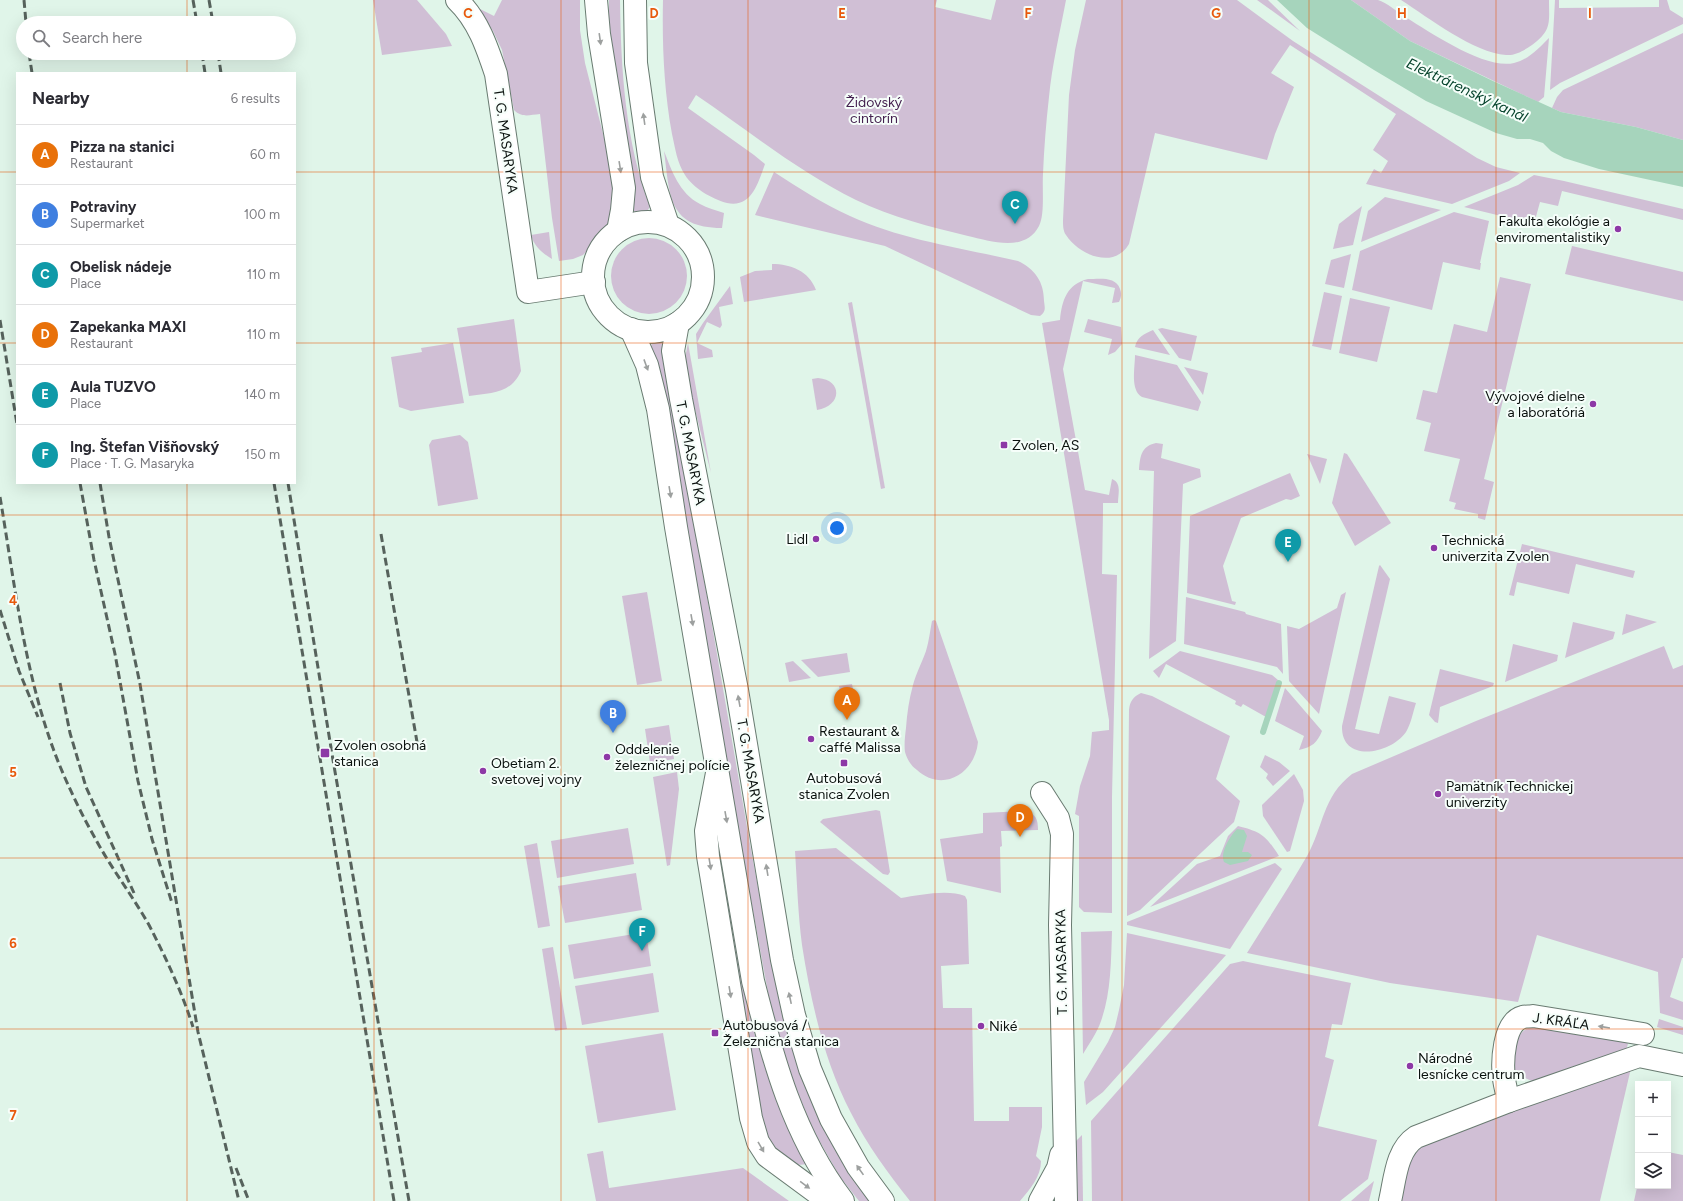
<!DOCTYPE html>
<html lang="en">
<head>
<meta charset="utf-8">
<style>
  body { margin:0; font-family:Figtree,sans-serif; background:#f7f7f7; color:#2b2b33 }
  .controls { position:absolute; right:12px; bottom:12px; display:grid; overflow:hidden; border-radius:0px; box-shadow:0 4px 16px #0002 }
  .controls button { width:36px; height:36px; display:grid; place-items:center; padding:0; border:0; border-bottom:1px solid #e1e1e2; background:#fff; color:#2b2b33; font:20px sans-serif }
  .you { position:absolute; left:837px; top:528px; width:14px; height:14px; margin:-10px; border:3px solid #fff; border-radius:50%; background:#1a73e8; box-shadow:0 0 0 6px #1a73e833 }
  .badge { display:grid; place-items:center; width:26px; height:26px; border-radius:50%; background:#0f766e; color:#fff; font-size:13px; font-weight:700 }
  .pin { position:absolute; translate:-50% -33px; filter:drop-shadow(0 1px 2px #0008) }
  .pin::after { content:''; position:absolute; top:21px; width:14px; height:12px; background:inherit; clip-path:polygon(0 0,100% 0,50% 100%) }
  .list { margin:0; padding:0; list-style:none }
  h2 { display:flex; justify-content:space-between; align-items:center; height:52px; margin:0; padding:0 16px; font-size:17px }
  h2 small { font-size:13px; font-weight:400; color:#7c7c81 }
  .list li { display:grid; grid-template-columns:26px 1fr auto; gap:12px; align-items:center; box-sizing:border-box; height:60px; padding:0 16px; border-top:1px solid #e1e1e2 }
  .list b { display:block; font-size:15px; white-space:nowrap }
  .list p { margin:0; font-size:13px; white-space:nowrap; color:#7c7c81 }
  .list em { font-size:13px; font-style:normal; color:#7c7c81 }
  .icon { flex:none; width:22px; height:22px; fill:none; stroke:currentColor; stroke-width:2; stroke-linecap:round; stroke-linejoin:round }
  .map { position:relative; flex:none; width:1683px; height:1201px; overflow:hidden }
  .search { position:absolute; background:#fff; box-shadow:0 4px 16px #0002; left:16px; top:16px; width:280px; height:44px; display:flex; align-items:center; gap:10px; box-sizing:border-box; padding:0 14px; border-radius:22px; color:#7c7c81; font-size:15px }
  .panel { position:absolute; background:#fff; box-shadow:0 4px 16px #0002; left:16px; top:72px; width:280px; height:412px; border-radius:0px }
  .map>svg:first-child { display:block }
  .green { fill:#d0bfd5 }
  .water { fill:#a6d4bc }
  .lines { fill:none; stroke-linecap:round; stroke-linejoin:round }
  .stream { stroke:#a6d4bc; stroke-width:6 }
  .street-casing { stroke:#697b71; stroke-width:24 }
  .secondary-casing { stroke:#697b71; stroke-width:24 }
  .street { stroke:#fff; stroke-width:22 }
  .secondary { stroke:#fff; stroke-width:22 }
  .rail { stroke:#56625c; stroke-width:3; stroke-dasharray:8 4; stroke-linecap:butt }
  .oneway { fill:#9da09f }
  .grid { fill:none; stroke:#e8590c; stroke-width:1; stroke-opacity:0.55 }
  .poi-dot { fill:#8d38a6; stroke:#f6fefa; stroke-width:1.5 }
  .labels { text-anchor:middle; stroke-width:4; stroke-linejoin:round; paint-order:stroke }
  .park-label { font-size:14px; fill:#44204f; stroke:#f6fefa }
  .street-label { font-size:14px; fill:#0a110e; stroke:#f6fefa }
  .poi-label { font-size:14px; fill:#0a110e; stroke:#f6fefa; text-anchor:start }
  .water-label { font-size:15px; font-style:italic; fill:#07442d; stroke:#f6fefa }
  .grid-label { font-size:13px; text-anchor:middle; font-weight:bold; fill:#e8590c; stroke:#f6fefa; stroke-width:4; stroke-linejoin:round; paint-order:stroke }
</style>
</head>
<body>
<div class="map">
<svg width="1683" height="1201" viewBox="0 0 1683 1201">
  <rect width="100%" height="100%" fill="#e0f5e9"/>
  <g class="green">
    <polygon points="373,0 417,0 446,34 452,46 382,55"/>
    <path d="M 502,0 L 580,0 L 580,30 L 585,63 L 610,161 L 615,188 L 611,219 L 600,236 L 591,247 L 583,255 L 573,259 L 559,261 L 552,218 L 540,114 C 529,115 522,118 514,110 L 502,50 L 493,31 L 478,8 L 494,16 Z"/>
    <path d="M 609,0 L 620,0 C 621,70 625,141 650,207 L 647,211 L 636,212 L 633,211 L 632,207 L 609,20 Z"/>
    <path d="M 663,0 L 937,0 L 935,7 L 991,20 L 996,0 L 1066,0 C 1060,32 1052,65 1049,97 C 1046,123 1044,149 1043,174 C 1042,189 1045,214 1039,226 C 1025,253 990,241 968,236 C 931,227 891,217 856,200 C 799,172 749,131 696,95 L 688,108 L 754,155 L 765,164 C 758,183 752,208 727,203 C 712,199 693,188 685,175 C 677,163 675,147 672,134 C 664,90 662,45 663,0 Z"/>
    <path d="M 1086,0 L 1237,0 L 1293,41 L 1477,158 L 1496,167 L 1520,173 L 1509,181 L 1452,204 L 1366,184 L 1374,169 L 1381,173 L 1388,161 L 1373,150 L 1396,114 L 1290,45 L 1271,73 L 1294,87 L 1275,134 L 1267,160 L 1155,133 L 1129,244 C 1114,270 1079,255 1066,235 C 1063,231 1063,225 1063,220 L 1069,95 L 1075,50 Z"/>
    <polygon points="1257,0 1268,0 1300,31"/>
    <path d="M 1351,0 C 1359,0 1370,0 1378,0 C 1386,2 1399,13 1407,18 C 1431,33 1486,70 1514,63 C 1528,60 1539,48 1549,38 L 1544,97 L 1538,102 L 1410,41 Z"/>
    <path d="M 1401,0 L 1549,0 C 1549,23 1552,30 1532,45 C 1525,50 1515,56 1506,55 C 1474,53 1429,18 1401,0 Z"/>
    <polygon points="1555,0 1559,0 1559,8 1659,7 1659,0 1667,0 1670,10 1683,18 1683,24 1560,83 1550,90"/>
    <polygon points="1683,33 1683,140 1636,127 1561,112 1552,108 1557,97 1563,90"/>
    <path d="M 664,151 C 672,171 679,193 700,204 C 707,208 716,210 724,213 L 722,228 C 667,228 670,194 664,151 Z"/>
    <path d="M 774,172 C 799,188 823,204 850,216 C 902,240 962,248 1018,261 C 1035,269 1044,282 1044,301 C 1045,308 1046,312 1040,316 L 1031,315 L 885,246 L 755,215 Z"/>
    <polygon points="1534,175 1564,181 1683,209 1683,220 1562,191 1558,206 1540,202 1534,224 1464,207 1518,185"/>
    <polygon points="1385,197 1441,210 1361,242 1368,211"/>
    <polygon points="1362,206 1353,245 1333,249 1339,224"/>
    <polygon points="1454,212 1489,221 1480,263 1481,263 1480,270 1443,262 1432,310 1352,290 1360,251"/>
    <path d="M 549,232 L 552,259 C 542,253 534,246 531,235 Z"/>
    <circle cx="649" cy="276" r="38"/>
    <polygon points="1572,246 1683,272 1683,301 1565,274"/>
    <polygon points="1351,254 1344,288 1325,284 1331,260"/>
    <path d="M 772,264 C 791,264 809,271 816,290 L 744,302 L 740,277 L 755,271 L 772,270 Z"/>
    <polygon points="1500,277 1531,284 1484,479 1494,482 1485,520 1478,518 1478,514 1454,509 1456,503 1449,501 1460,459 1424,451 1431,423 1416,419 1423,390 1437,393 1454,324 1487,332"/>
    <path d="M 1088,279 C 1099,279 1116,276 1120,289 C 1122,294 1121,298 1119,302 L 1112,303 L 1115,288 L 1083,281 L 1063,369 L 1085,490 L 1109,495 L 1112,479 C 1122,483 1118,494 1118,503 L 1103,503 L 1103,511 L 1102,574 L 1117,575 L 1112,797 L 1112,913 L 1084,912 L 1079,907 L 1079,816 L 1075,814 L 1080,786 L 1090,756 L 1092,732 L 1109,730 L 1109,720 L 1042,323 L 1060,320 C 1062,300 1067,284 1088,279 Z"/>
    <polygon points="730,286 733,304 719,307 722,325 720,328 707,322 697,343 712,350 713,357 698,359 696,334 703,323"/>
    <polygon points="1324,292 1342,296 1331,350 1312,346"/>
    <polygon points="1350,298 1390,307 1377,362 1339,353"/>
    <polygon points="852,302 885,488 881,489 848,303"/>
    <path d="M 514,319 L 521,371 C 511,394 491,393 469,396 L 457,328 Z"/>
    <polygon points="1088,319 1121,327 1122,344 1115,352 1108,355 1112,339 1084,332"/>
    <polygon points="1162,328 1197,336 1191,361 1179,358 1158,329"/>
    <path d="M 1153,330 L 1170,355 L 1135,347 C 1137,337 1144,334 1153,330 Z"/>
    <polygon points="660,340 663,343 750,844 778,996 788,1037 799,1070 821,1123 870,1201 859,1201 840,1177 812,1128 790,1073 779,1041 769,998 741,846 659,366 651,347 652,341"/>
    <polygon points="453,343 464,403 411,411 399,407 391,357 422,352 421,348"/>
    <polygon points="688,343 711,473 688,382 685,358"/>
    <path d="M 1135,355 L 1177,365 L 1201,402 L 1198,411 L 1142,397 C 1130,390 1135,368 1135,355 Z"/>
    <polygon points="1184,367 1208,373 1203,395"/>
    <path d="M 818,378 C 843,380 842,406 817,410 L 812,379 Z"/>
    <polygon points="460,435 468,442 478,499 438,506 429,445 432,440"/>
    <path d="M 1156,443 L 1163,444 L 1161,458 L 1200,469 L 1201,477 L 1183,484 L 1176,641 L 1149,659 L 1154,471 L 1139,470 C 1140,457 1141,446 1156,443 Z"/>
    <polygon points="1344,453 1347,454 1391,523 1355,546 1332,503"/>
    <polygon points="1307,454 1327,459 1320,484"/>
    <polygon points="1290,473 1300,496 1291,500 1286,499 1241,518 1223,566 1232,601 1236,602 1235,605 1187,593 1190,516"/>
    <polygon points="1522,544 1635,571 1633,578 1576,564 1569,594 1517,582 1514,596 1509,595"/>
    <path d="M 1380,565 L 1390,579 L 1355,729 L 1379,734 L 1389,696 L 1416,703 C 1413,712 1411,724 1406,732 C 1391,754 1341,764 1342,726 L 1379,566 Z"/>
    <polygon points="647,592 662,681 637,685 622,596"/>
    <polygon points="1346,592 1319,714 1289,681 1287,626 1299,629 1337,608 1341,595"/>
    <polygon points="1186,597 1245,612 1246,614 1281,624 1283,674 1277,667 1184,644"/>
    <polygon points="1626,614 1657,622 1622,635"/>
    <path d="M 934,620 L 936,621 L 978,742 C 975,774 942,793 917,770 C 911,766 907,759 905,752 C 904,745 905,736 906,728 C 907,714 909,699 913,685 C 916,674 922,662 926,651 C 929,641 930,631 932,621 Z"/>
    <polygon points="1573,622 1615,632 1613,639 1565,658"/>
    <polygon points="1513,644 1558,655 1557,661 1505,682"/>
    <path d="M 1664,646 L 1673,669 L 1683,665 L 1683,958 L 1682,958 L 1670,997 L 1683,1002 L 1683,1020 L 1660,1013 L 1658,972 L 1537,935 L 1518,1002 L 1390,983 L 1247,953 C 1267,921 1288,889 1307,856 C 1324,826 1322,797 1352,774 L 1476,721 Z"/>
    <polygon points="1180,651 1272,675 1278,680 1266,717 1243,704 1241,707 1235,704 1236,701 1166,664 1159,678 1153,671"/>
    <polygon points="847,653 850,672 818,677 801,660"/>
    <polygon points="793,661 811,678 789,682 785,663"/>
    <polygon points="1440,669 1494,683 1493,686 1440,707 1438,723 1435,722 1429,715"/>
    <polygon points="852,684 857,709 843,711 839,686"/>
    <path d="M 1285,688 L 1322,731 C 1317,743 1312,747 1299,750 L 1304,736 L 1275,721 Z"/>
    <path d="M 1141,693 L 1152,696 L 1230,736 L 1216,779 L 1240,801 L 1234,822 L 1140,910 L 1127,916 L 1129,710 C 1130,701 1133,697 1141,693 Z"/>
    <polygon points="669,725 674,759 650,763 645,729"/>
    <polygon points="1265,755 1279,762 1290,771 1273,786 1266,778 1268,774 1260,767"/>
    <polygon points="677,772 679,789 670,865 667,866 653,777"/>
    <polygon points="1294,774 1303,790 1304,801 1290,851 1287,852 1263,816 1262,805"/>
    <polygon points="876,810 880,811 890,872 888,875 883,874 820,822 823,819"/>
    <path d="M 1025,811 C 1036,814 1038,819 1038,830 L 1001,831 L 1002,846 L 1000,847 L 1001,893 L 947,881 L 940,839 L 983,833 L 983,813 Z"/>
    <path d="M 1238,826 C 1262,832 1266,836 1279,856 L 1150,907 L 1197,864 L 1220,856 L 1228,836 Z"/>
    <polygon points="628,828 634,864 557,878 551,841"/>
    <path d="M 714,841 L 718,841 L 753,1029 L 772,1089 L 807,1164 C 785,1169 775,1149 765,1134 Z"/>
    <polygon points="537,843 550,926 538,928 524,846"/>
    <path d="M 836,848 L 901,898 C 919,895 948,889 965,896 L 967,900 L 969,964 L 941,966 L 943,1008 L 972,1008 L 974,1121 L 1009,1121 L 1009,1107 L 1042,1107 L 1042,1127 L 1036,1156 L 1041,1161 C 1041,1177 1030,1189 1020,1201 L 910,1201 C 888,1173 867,1145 851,1113 C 824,1061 811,1002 802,945 C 798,914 797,882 795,851 Z"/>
    <polygon points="1275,863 1282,869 1230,949 1127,925 1127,922"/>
    <polygon points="636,873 642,910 565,923 558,886"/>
    <path d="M 1112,931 C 1111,962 1111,993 1101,1021 C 1097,1033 1089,1044 1083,1054 L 1081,932 Z"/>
    <polygon points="646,932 651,966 574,979 568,945"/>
    <polygon points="1127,933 1226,955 1103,1092 1086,1105 1084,1082 1108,1042 1115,1027 1119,1010 1124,985"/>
    <polygon points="553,947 567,1029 555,1031 542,949"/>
    <polygon points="1243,961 1351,983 1342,1025 1332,1024 1325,1057 1334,1060 1318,1126 1377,1140 1368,1179 1340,1201 1092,1201 1091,1121 1230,964"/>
    <polygon points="653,973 659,1012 582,1025 575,986"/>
    <polygon points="1659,1019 1683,1027 1683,1035 1657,1027"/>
    <path d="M 1532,1026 L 1625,1040 L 1628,1044 L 1626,1050 L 1533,1081 C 1524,1078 1517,1075 1512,1066 C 1515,1048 1513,1034 1532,1026 Z"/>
    <polygon points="663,1033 676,1110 598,1123 585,1046"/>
    <polygon points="1631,1068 1600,1201 1399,1201 1406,1167 1419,1144"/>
    <polygon points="1082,1135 1083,1201 1076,1201 1076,1141"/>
    <polygon points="603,1151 609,1188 743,1168 789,1201 596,1201 587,1154"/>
    <polygon points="1668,1152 1683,1155 1683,1201 1634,1201 1638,1183 1638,1186 1668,1186"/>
    <polygon points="1374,1181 1369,1201 1351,1201"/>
  </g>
  <g class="water">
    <polygon points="1277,0 1351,0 1410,41 1493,81 1561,112 1636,127 1683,140 1683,187 1599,169 1564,158 1551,151 1543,143 1530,139 1517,139 1496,133 1426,101 1374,70 1307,28"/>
    <path d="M 1237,829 L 1244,830 L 1247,836 L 1242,852 L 1248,852 L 1252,855 L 1248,861 L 1230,865 L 1224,862 C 1220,852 1230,836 1237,829 Z"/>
  </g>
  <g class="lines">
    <polyline class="stream" points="1263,732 1279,683"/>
    <g class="street-casing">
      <g id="street">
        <path d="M 457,0 C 478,20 487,47 496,74 L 528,292 L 594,282"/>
        <polyline points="717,773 706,831 708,856 751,1118 758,1142 767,1156 828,1201"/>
        <polyline points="1042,793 1058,818 1062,834 1060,925 1066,1201"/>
        <path d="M 1509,1101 C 1507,1094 1505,1086 1504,1079 C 1502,1063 1503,1022 1523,1017 C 1526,1016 1530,1017 1533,1016 L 1643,1034"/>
        <polyline points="1040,1201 1058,1168 1061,1155"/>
        <path d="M 1390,1201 C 1395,1180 1396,1150 1416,1137 L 1509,1101 L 1639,1056 L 1683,1065"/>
      </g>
    </g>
    <g class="secondary-casing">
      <g id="secondary">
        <polyline points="596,0 599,34 624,188 622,210 618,231"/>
        <polyline points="635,0 636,63 652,177 668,225"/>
        <circle cx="648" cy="277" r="55"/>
        <polyline points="678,323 673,351 681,399 737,690 782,960 794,1015 810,1069 831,1119 858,1167 883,1201"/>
        <path d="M 631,329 L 647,365 L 658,409 L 676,527 L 753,981 C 773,1060 793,1135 843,1201"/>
      </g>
    </g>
    <use href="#street" class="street"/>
    <use href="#secondary" class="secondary"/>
    <g class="rail">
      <polyline points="24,0 26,23"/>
      <polyline points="193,0 197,23"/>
      <polyline points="209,0 213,23"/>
      <polyline points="29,53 32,73"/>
      <polyline points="202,53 205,73"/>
      <polyline points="218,53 221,73"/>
      <polyline points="0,320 17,424"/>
      <polyline points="80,483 94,560 115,654 138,781 152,839 172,903"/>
      <polyline points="100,483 109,537 140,684 198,1032 239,1201"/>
      <polyline points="274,483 394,1201"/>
      <polyline points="288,483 333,760 409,1201"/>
      <path d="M 0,497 C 16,591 26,690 65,778 C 74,798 84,819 95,838 C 111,868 132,895 149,925 C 166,958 182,992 193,1027"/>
      <polyline points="381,534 417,742"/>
      <polyline points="0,610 19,671 38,717"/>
      <polyline points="60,683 70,733 86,787 134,893"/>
      <polyline points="236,1168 249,1201"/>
    </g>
  </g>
  <defs><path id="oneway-solid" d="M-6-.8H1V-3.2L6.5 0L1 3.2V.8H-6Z"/></defs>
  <g class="oneway">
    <use href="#oneway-solid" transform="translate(600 39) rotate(82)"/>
    <use href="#oneway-solid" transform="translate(644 119) rotate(-98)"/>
    <use href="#oneway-solid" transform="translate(620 167) rotate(81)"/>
    <use href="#oneway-solid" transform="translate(646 365) rotate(70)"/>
    <use href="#oneway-solid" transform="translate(670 492) rotate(81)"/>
    <use href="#oneway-solid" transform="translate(692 620) rotate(80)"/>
    <use href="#oneway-solid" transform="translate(739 701) rotate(-100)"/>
    <use href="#oneway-solid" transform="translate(726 817) rotate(80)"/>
    <use href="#oneway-solid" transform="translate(710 864) rotate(81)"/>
    <use href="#oneway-solid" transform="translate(767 870) rotate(-99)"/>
    <use href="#oneway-solid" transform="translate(730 992) rotate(81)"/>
    <use href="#oneway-solid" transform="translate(790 998) rotate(-102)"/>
    <use href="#oneway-solid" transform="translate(1604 1027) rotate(-171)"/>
    <use href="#oneway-solid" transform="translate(761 1147) rotate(60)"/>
    <use href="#oneway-solid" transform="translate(860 1170) rotate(-125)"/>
    <use href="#oneway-solid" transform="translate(805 1185) rotate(36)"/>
  </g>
  <path class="grid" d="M 187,0 L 187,23M 374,0 L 374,1201M 561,0 L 561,1201M 748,0 L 748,1201M 935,0 L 935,1201M 1122,0 L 1122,1201M 1309,0 L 1309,1201M 1496,0 L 1496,1201M 187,53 L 187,73M 0,172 L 17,172M 295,172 L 1683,172M 0,343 L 17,343M 295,343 L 1683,343M 187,483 L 187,1201M 0,515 L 1683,515M 0,686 L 1683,686M 0,858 L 1683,858M 0,1029 L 1683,1029"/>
  <g class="poi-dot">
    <circle cx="1618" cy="229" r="4"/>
    <circle cx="1593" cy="404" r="4"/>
    <rect x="1000" y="441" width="8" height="8" rx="2"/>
    <circle cx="816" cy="539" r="4"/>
    <circle cx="1434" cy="548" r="4"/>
    <circle cx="811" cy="739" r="4"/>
    <rect x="320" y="748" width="10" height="10" rx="2"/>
    <circle cx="607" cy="757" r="4"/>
    <rect x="840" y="759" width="8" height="8" rx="2"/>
    <circle cx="483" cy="771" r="4"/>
    <circle cx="1438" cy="794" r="4"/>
    <circle cx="981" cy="1026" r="4"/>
    <rect x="711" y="1029" width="8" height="8" rx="2"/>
    <circle cx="1410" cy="1066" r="4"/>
  </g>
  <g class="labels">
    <g class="park-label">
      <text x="874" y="107">Židovský<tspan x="874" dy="16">cintorín</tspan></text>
    </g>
    <g class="street-label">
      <text transform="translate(506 141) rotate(82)" y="5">T. G. MASARYKA</text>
      <text transform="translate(691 453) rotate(79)" y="5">T. G. MASARYKA</text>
      <text transform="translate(751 771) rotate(80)" y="5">T. G. MASARYKA</text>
      <text transform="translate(1061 962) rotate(-91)" y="5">T. G. MASARYKA</text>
      <text transform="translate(1561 1021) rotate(8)" y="5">J. KRÁĽA</text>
    </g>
    <g class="poi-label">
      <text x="1610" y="226" text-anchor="end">Fakulta ekológie a<tspan x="1610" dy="16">enviromentalistiky</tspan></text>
      <text x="1585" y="401" text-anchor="end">Vývojové dielne<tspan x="1585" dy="16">a laboratóriá</tspan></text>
      <text x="1012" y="450">Zvolen, AS</text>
      <text x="808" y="544" text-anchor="end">Lidl</text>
      <text x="1442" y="545">Technická<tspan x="1442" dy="16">univerzita Zvolen</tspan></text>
      <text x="819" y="736">Restaurant &amp;<tspan x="819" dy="16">caffé Malissa</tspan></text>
      <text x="334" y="750">Zvolen osobná<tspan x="334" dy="16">stanica</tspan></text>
      <text x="615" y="754">Oddelenie<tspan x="615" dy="16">železničnej polície</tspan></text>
      <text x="491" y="768">Obetiam 2.<tspan x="491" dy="16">svetovej vojny</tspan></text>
      <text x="844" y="783" text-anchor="middle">Autobusová<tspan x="844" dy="16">stanica Zvolen</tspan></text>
      <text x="1446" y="791">Pamätník Technickej<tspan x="1446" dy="16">univerzity</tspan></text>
      <text x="723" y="1030">Autobusová /<tspan x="723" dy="16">Železničná stanica</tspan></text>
      <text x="989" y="1031">Niké</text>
      <text x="1418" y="1063">Národné<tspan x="1418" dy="16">lesnícke centrum</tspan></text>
    </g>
    <g class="water-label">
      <text transform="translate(1467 90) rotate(25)" y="5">Elektrárenský kanál</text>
    </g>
  </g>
  <g class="grid-label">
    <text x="468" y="18">C</text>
    <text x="654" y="18">D</text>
    <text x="842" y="18">E</text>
    <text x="1028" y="18">F</text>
    <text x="1216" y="18">G</text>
    <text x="1402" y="18">H</text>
    <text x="1590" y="18">I</text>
    <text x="13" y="605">4</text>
    <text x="13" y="777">5</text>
    <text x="13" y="948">6</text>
    <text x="13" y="1120">7</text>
  </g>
</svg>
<div class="controls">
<button>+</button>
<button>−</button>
<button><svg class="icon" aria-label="layers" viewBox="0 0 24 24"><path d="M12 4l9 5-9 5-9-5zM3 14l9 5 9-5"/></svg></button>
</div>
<div class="you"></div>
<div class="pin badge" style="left:847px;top:720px;background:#e8710a">A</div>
<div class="pin badge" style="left:613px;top:733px;background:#3f7fe0">B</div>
<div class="pin badge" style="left:1015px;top:224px;background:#0f9aa8">C</div>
<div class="pin badge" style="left:1020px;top:837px;background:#e8710a">D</div>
<div class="pin badge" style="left:1288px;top:562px;background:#0f9aa8">E</div>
<div class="pin badge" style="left:642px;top:951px;background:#0f9aa8">F</div>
<div class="search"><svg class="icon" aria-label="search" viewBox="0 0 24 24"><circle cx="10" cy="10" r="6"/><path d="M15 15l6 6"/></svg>Search here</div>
<section class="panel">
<h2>Nearby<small>6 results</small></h2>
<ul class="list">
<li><span class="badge" style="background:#e8710a">A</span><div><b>Pizza na stanici</b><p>Restaurant</p></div><em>60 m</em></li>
<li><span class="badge" style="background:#3f7fe0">B</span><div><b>Potraviny</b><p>Supermarket</p></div><em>100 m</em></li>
<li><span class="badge" style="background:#0f9aa8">C</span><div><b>Obelisk nádeje</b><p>Place</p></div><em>110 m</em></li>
<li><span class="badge" style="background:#e8710a">D</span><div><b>Zapekanka MAXI</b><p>Restaurant</p></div><em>110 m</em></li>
<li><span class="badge" style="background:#0f9aa8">E</span><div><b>Aula TUZVO</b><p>Place</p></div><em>140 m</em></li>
<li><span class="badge" style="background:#0f9aa8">F</span><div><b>Ing. Štefan Višňovský</b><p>Place · T. G. Masaryka</p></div><em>150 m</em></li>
</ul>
</section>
</div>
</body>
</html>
